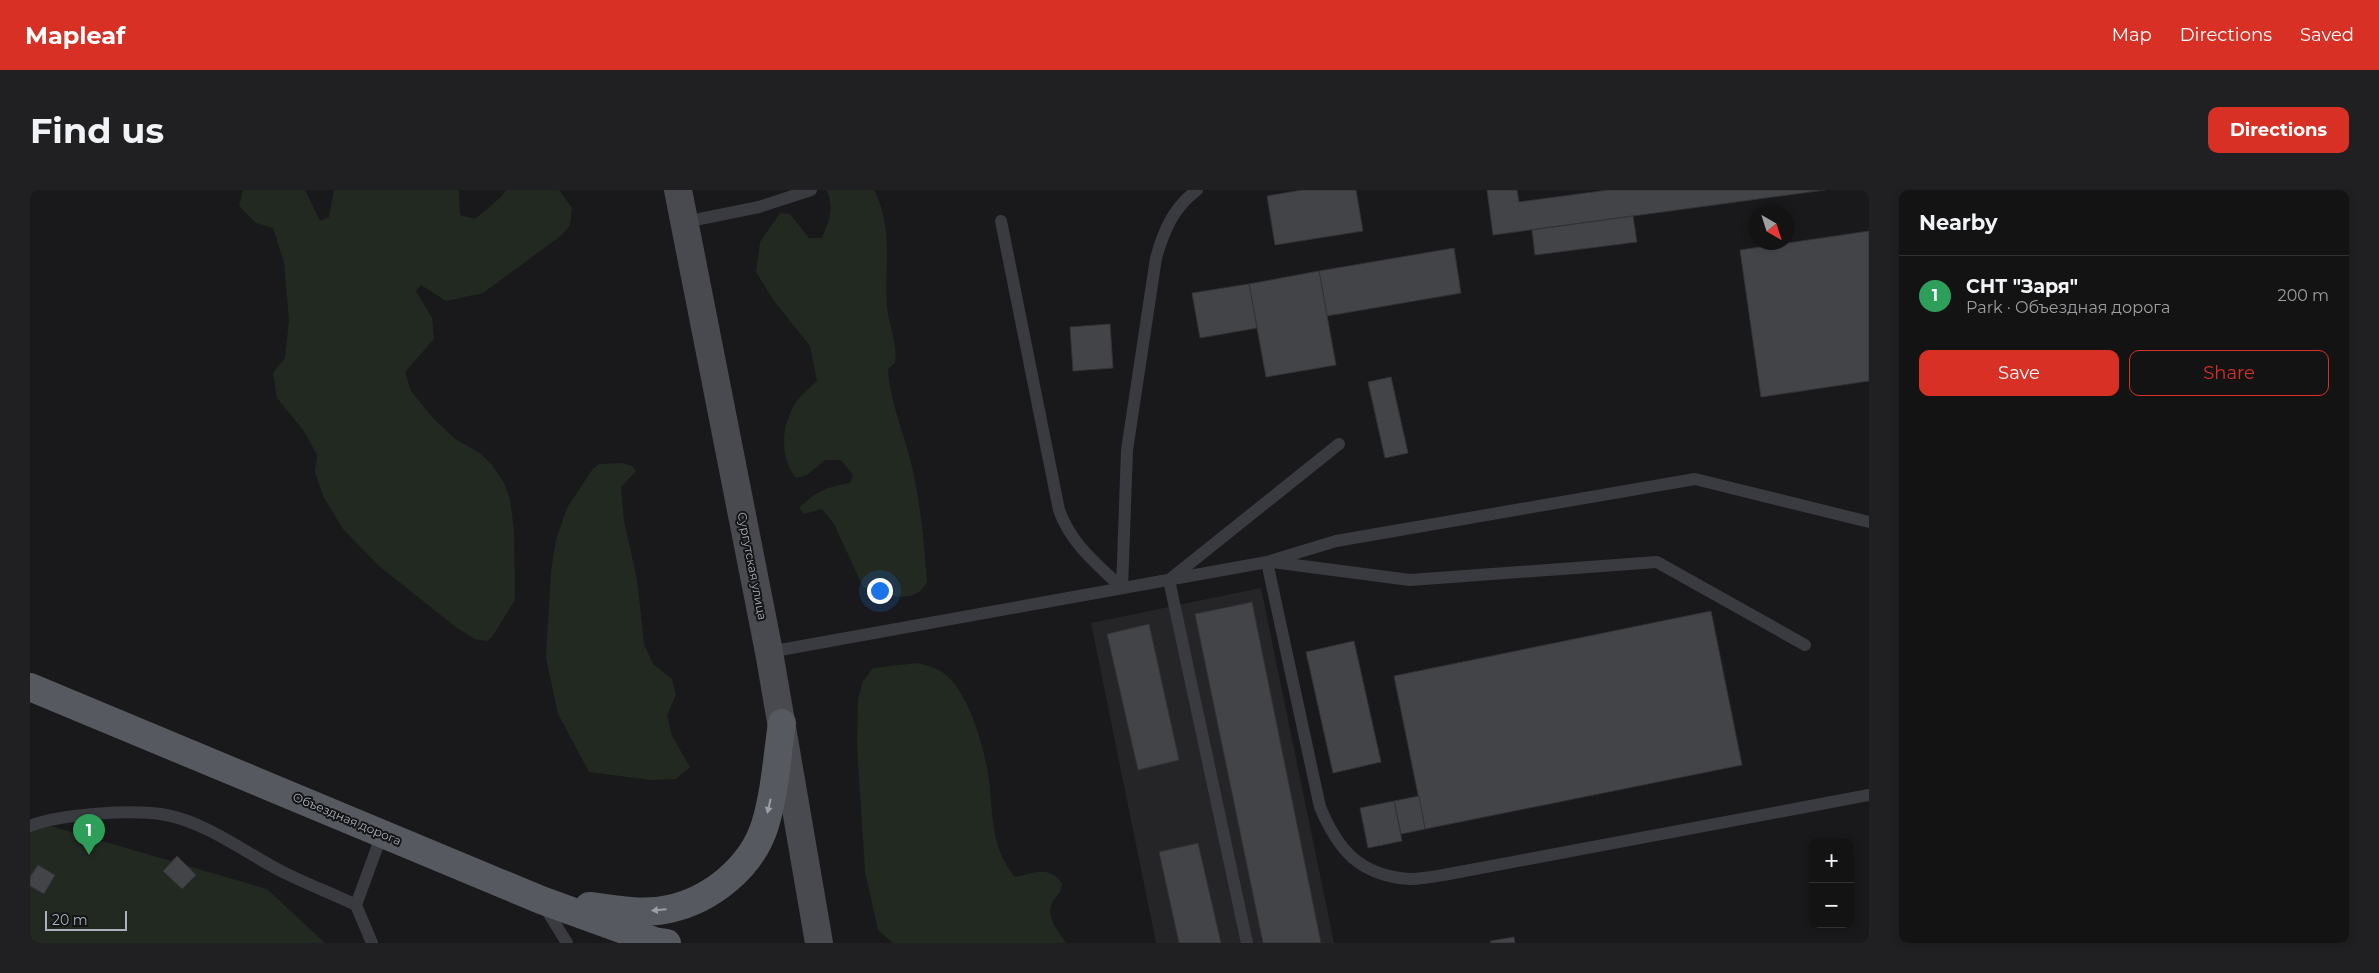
<!DOCTYPE html>
<html lang="en">
<head>
<meta charset="utf-8">
<style>
  body { margin:0; font-family:Montserrat,sans-serif; background:#202022; color:#f1f3f6 }
  .controls { position:absolute; right:15px; bottom:15px; display:grid; overflow:hidden; border-radius:10px; box-shadow:0 2px 8px #0003 }
  .controls button { width:45px; height:45px; display:grid; place-items:center; padding:0; border:0; border-bottom:1px solid #323234; background:#131314; color:#f1f3f6; font:25px sans-serif }
  .compass { position:absolute; left:1719px; top:15px; width:45px; height:45px; border-radius:50%; background:#131314; box-shadow:0 2px 8px #0003; rotate:141deg }
  .scale { position:absolute; left:15px; bottom:12px; width:82px; box-sizing:border-box; padding-left:5px; border:2px solid #abb1bb; border-top:0; font-size:14px; line-height:18px; white-space:nowrap; color:#abb1bb; -webkit-text-stroke:4px #141416; paint-order:stroke }
  .you { position:absolute; left:849px; top:400px; width:18px; height:18px; margin:-12px; border:4px solid #fff; border-radius:50%; background:#1a73e8; box-shadow:0 0 0 8px #1a73e833 }
  .badge { display:grid; place-items:center; width:32px; height:32px; border-radius:50%; background:#d93025; color:#fff; font-size:16px; font-weight:700 }
  .pin { position:absolute; translate:-50% -41px; filter:drop-shadow(0 1px 2px #0008) }
  .pin::after { content:''; position:absolute; top:26px; width:18px; height:15px; background:inherit; clip-path:polygon(0 0,100% 0,50% 100%) }
  .list { margin:0; padding:0; list-style:none }
  h2 { display:flex; justify-content:space-between; align-items:center; height:65px; margin:0; padding:0 20px; font-size:21px }
  h2 small { font-size:16px; font-weight:400; color:#9d9ea0 }
  .list li { display:grid; grid-template-columns:32px 1fr auto; gap:15px; align-items:center; box-sizing:border-box; height:80px; padding:0 20px; border-top:1px solid #323234 }
  .list b { display:block; font-size:19px; white-space:nowrap }
  .list p { margin:0; font-size:16px; white-space:nowrap; color:#9d9ea0 }
  .list em { font-size:16px; font-style:normal; color:#9d9ea0 }
  .actions { display:flex; gap:10px; padding:15px 20px }
  .actions a { flex:1; padding:11px 0; border:1px solid #d93025; border-radius:10px; text-align:center; font-size:18px; color:#d93025 }
  .actions .main { background:#d93025; color:#fff }
  .map { position:relative; flex:none; width:1839px; height:753px; overflow:hidden; border-radius:10px }
  header { display:flex; align-items:center; gap:30px; box-sizing:border-box; height:70px; padding:0 25px; background:#d93025; color:#fff }
  header strong { font-size:24px }
  nav { display:flex; gap:28px; margin-inline-start:auto; font-size:18px }
  .intro { display:flex; align-items:center; justify-content:space-between; box-sizing:border-box; height:120px; padding:0 30px }
  h1 { margin:0; font-size:35px }
  .button { padding:12px 22px; border-radius:10px; background:#d93025; color:#fff; font-size:18px; font-weight:700 }
  main { display:flex; gap:30px; padding:0 30px }
  aside { flex:1; background:#131314; border-radius:10px; box-shadow:0 2px 8px #0003 }
  .map>svg:first-child { display:block }
  .built { fill:#252528 }
  .green { fill:#212921 }
  .building { fill:#434448; stroke:#333337 }
  .lines { fill:none; stroke-linecap:round; stroke-linejoin:round }
  .service { stroke:#3a3b40; stroke-width:12 }
  .secondary { stroke:#484a50; stroke-width:28 }
  .primary { stroke:#56595f; stroke-width:28 }
  .oneway { fill:#9a9fa9 }
  .labels { text-anchor:middle; stroke-width:4; stroke-linejoin:round; paint-order:stroke }
  .street-label { font-size:12px; fill:#abb1bb; stroke:#141416 }
</style>
</head>
<body>
<header>
<strong>Mapleaf</strong>
<nav><a>Map</a><a>Directions</a><a>Saved</a></nav>
</header>
<div class="intro"><h1>Find us</h1><a class="button">Directions</a></div>
<main>
<div class="map">
<svg width="1839" height="753" viewBox="0 0 1839 753">
  <rect width="100%" height="100%" fill="#19191b"/>
  <polygon class="built" points="1231,398 1304,753 1126,753 1061,433"/>
  <g class="green">
    <polygon points="213,0 275,0 290,31 299,27 304,0 429,0 430,25 445,29 471,7 476,0 529,0 542,18 540,35 532,45 453,103 416,111 391,95 386,101 402,128 404,149 375,182 381,201 402,227 425,249 450,263 462,275 474,293 480,309 484,340 485,410 462,447 457,451 445,449 427,438 349,376 313,339 293,306 285,282 287,265 274,241 247,208 243,183 255,168 259,130 254,72 243,38 226,33 209,16"/>
    <path d="M 796,0 L 844,0 C 864,39 854,75 857,117 C 859,136 868,154 865,173 L 858,179 C 860,209 871,236 879,265 C 890,306 894,350 897,392 C 885,417 853,404 833,397 L 804,334 L 792,319 L 774,324 L 769,318 C 788,300 794,298 820,293 L 823,285 L 811,270 L 795,270 L 777,285 L 766,288 C 750,268 751,239 763,217 C 768,207 779,199 787,191 L 780,156 L 744,111 L 726,82 L 730,52 L 750,23 L 760,24 L 779,48 L 792,48 C 799,31 805,17 796,0 Z"/>
    <polygon points="593,273 602,276 606,281 591,297 594,331 607,389 614,454 623,474 642,489 646,505 637,525 642,546 660,577 646,589 621,590 559,582 528,524 516,468 521,381 526,350 537,318 562,280 569,274"/>
    <path d="M 888,473 C 898,476 908,478 916,485 C 940,505 955,560 959,590 C 963,625 961,659 985,687 C 1004,683 1018,675 1032,693 C 1031,706 1027,703 1022,713 C 1015,727 1029,742 1036,753 L 863,753 L 848,740 L 835,682 L 827,553 L 828,509 L 833,491 L 843,478 Z"/>
    <polygon points="0,630 237,699 295,753 0,753"/>
  </g>
  <g class="building">
    <polygon points="1272,0 1326,0 1333,41 1245,55 1237,6"/>
    <polygon points="1457,0 1487,0 1489,12 1578,0 1795,0 1463,45"/>
    <polygon points="1603,26 1607,52 1505,65 1502,40"/>
    <polygon points="1839,41 1839,191 1731,207 1710,60"/>
    <polygon points="1424,58 1431,103 1297,126 1289,81"/>
    <polygon points="1289,81 1306,175 1236,187 1219,94"/>
    <polygon points="1219,94 1227,138 1170,148 1162,103"/>
    <polygon points="1080,134 1083,178 1043,181 1040,137"/>
    <polygon points="1361,187 1378,263 1355,268 1338,192"/>
    <polygon points="1222,412 1291,753 1233,753 1165,424"/>
    <polygon points="1681,421 1712,575 1395,639 1364,486"/>
    <polygon points="1119,434 1149,570 1108,580 1077,444"/>
    <polygon points="1324,451 1351,572 1303,583 1276,462"/>
    <polygon points="1389,606 1395,639 1371,644 1364,611"/>
    <polygon points="1364,611 1372,651 1338,658 1330,618"/>
    <polygon points="1168,653 1191,753 1149,753 1129,662"/>
    <polygon points="147,666 166,685 152,699 133,681"/>
    <polygon points="8,675 25,685 14,704 0,696 0,687"/>
    <polygon points="1484,747 1485,753 1461,753 1460,751"/>
  </g>
  <g class="lines">
    <g class="service">
      <path d="M 971,31 L 1029,320 C 1041,354 1067,374 1092,398"/>
      <polyline points="655,32 729,17 781,0"/>
      <polyline points="1237,372 1306,351 1665,289 1839,332"/>
      <polyline points="1242,372 1380,390 1627,372 1775,455"/>
      <path d="M 1092,398 L 1097,260 L 1126,68 C 1134,40 1143,18 1167,0"/>
      <path d="M 739,462 L 1237,372 L 1290,617 C 1308,660 1330,686 1380,689 C 1393,689 1407,686 1419,684 L 1839,605"/>
      <path d="M 0,636 C 28,624 106,619 136,625 C 175,632 215,662 249,680 C 274,693 301,703 326,715"/>
      <polyline points="513,714 537,753"/>
      <polyline points="342,753 326,715 352,644"/>
      <polyline points="1217,753 1139,390 1309,254"/>
    </g>
    <polyline class="secondary" points="648,0 739,462 789,753"/>
    <g class="primary">
      <polyline points="0,497 511,710 624,751 637,753"/>
      <path d="M 559,716 C 585,719 613,725 639,719 C 681,710 722,677 735,635 C 745,602 747,567 752,533"/>
    </g>
  </g>
  <defs><path id="oneway-solid" d="M-6-.8H1V-3.2L6.5 0L1 3.2V.8H-6Z" transform="scale(1.25)"/></defs>
  <g class="oneway">
    <use href="#oneway-solid" transform="translate(739 616) rotate(103)"/>
    <use href="#oneway-solid" transform="translate(629 720) rotate(175)"/>
  </g>
  <g class="labels">
    <g class="street-label">
      <text transform="translate(722 376) rotate(79)" y="4">Сургутская улица</text>
      <text transform="translate(317 629) rotate(23)" y="4">Объездная дорога</text>
    </g>
  </g>
</svg>
<div class="controls">
<button>+</button>
<button>−</button>
</div>
<svg class="compass" viewBox="-18 -18 36 36"><path d="M0-13l5 13h-10z" fill="#e53935"/><path d="M0 13l5-13h-10z" fill="#9d9ea0"/></svg>
<div class="scale">20 m</div>
<div class="you"></div>
<div class="pin badge" style="left:59px;top:665px;background:#2e9e5b">1</div>
</div>
<aside>
<h2>Nearby<small></small></h2>
<ul class="list">
<li><span class="badge" style="background:#2e9e5b">1</span><div><b>СНТ &quot;Заря&quot;</b><p>Park · Объездная дорога</p></div><em>200 m</em></li>
</ul>
<div class="actions"><a class="main">Save</a><a>Share</a></div>
</aside>
</main>
</body>
</html>
